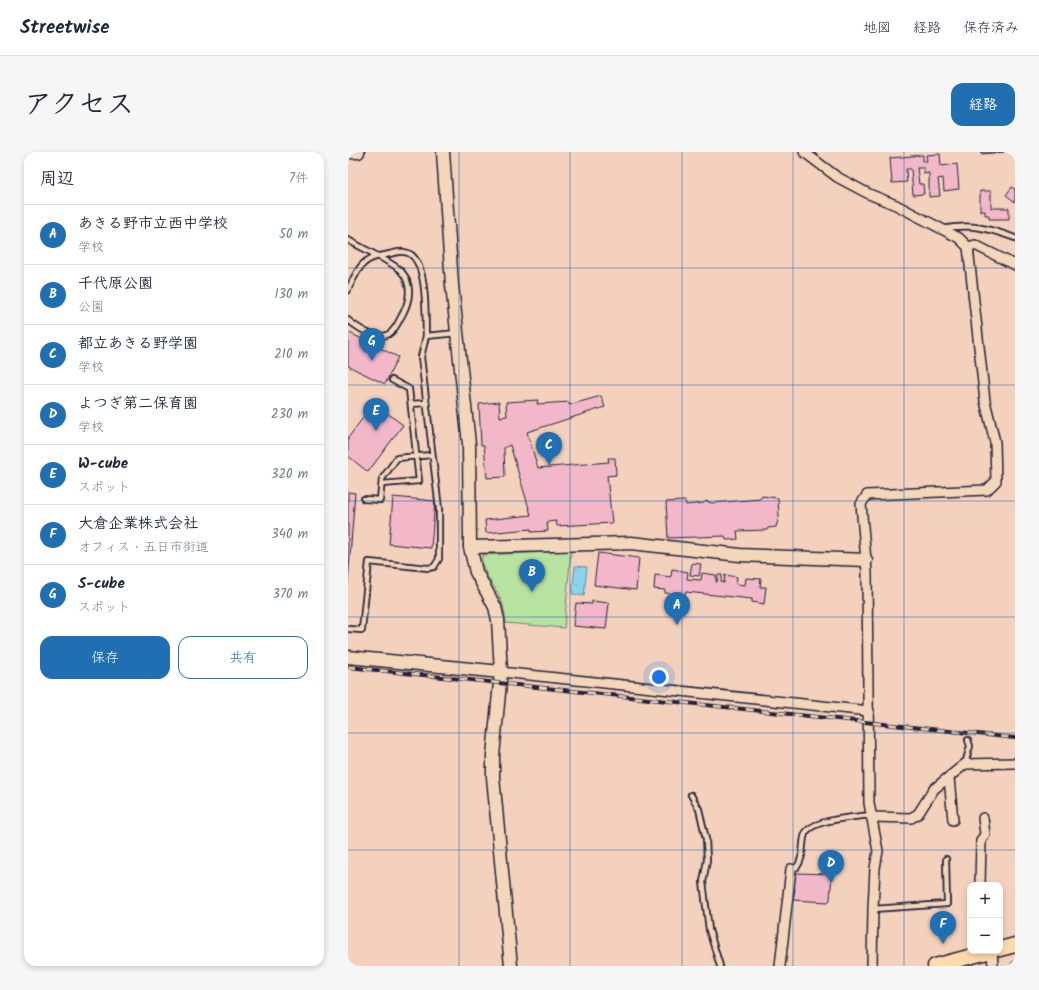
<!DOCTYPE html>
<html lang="ja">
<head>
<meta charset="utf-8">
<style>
  body { margin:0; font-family:Kalam,"Klee One",sans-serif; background:#f6f6f7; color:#1f2937 }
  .controls { position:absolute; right:12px; bottom:12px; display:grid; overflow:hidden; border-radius:8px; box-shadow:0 2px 6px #0003 }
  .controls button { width:36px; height:36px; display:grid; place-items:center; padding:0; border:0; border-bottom:1px solid #e0e1e3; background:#fff; color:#1f2937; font:20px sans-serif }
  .you { position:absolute; left:311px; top:525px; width:14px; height:14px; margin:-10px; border:3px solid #fff; border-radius:50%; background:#1a73e8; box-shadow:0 0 0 6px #1a73e833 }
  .badge { display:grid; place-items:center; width:26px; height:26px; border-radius:50%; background:#1f6fb2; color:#fff; font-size:13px; font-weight:700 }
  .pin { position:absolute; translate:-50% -33px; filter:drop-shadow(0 1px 2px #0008) }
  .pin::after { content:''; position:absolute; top:21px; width:14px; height:12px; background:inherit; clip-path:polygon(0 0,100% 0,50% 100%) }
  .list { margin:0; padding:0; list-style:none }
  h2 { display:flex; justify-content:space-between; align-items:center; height:52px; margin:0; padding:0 16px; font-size:17px }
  h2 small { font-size:13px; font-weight:400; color:#747a83 }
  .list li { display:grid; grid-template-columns:26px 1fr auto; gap:12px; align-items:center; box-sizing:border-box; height:60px; padding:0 16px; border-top:1px solid #e0e1e3 }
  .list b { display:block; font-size:15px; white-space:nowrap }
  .list p { margin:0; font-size:13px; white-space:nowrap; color:#747a83 }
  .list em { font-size:13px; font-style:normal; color:#747a83 }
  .actions { display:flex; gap:8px; padding:12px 16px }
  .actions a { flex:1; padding:9px 0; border:1px solid #1f6fb2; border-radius:12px; text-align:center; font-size:14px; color:#1f6fb2 }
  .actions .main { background:#1f6fb2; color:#fff }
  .map { position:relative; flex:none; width:667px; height:814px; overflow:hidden; border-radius:12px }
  header { display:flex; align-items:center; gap:24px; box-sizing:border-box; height:56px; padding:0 20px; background:#fff; border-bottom:1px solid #e0e1e3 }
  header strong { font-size:19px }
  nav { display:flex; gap:22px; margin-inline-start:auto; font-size:14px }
  .intro { display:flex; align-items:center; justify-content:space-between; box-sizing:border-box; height:96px; padding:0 24px }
  h1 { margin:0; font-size:28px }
  .button { padding:10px 18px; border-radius:12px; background:#1f6fb2; color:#fff; font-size:14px; font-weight:700 }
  main { display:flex; gap:24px; padding:0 24px }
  aside { flex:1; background:#fff; border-radius:12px; box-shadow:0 2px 6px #0003 }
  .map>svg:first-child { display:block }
  .park { fill:#b8e29f; stroke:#6d826d }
  .water { fill:url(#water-ripples); stroke:#618da5 }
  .building { fill:#f2b8c9; stroke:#22223b }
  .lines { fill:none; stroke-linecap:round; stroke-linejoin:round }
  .lane-casing { stroke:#22223b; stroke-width:8 }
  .street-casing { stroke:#22223b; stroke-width:12 }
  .secondary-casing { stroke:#22223b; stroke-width:15 }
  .primary-casing { stroke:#22223b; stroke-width:17 }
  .lane { stroke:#f4d7ba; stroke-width:4.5 }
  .street { stroke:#f4d7ba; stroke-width:9 }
  .secondary { stroke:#f4d7ba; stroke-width:12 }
  .primary { stroke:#fedbac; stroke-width:14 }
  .rail-casing { stroke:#22223b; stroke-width:4 }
  .rail { stroke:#f4d7ba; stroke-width:2.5; stroke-dasharray:8; stroke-linecap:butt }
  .grid { fill:none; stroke:#1f6fb2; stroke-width:1; stroke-opacity:0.55 }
</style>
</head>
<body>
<header>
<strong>Streetwise</strong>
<nav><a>地図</a><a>経路</a><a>保存済み</a></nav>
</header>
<div class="intro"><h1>アクセス</h1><a class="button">経路</a></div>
<main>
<aside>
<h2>周辺<small>7件</small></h2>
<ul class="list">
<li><span class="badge">A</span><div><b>あきる野市立西中学校</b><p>学校</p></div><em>50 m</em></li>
<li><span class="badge">B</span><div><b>千代原公園</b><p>公園</p></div><em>130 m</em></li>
<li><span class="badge">C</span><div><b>都立あきる野学園</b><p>学校</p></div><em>210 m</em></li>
<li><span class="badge">D</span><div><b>よつぎ第二保育園</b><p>学校</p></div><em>230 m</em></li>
<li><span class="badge">E</span><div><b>W-cube</b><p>スポット</p></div><em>320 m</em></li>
<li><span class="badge">F</span><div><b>大倉企業株式会社</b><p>オフィス · 五日市街道</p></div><em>340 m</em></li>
<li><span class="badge">G</span><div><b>S-cube</b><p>スポット</p></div><em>370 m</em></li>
</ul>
<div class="actions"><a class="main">保存</a><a>共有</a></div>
</aside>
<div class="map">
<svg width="667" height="814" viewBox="0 0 667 814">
  <defs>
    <pattern id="water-ripples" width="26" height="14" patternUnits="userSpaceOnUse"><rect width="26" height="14" fill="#8bd4ec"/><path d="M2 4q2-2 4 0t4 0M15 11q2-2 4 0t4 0" fill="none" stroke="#78b6cb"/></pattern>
  </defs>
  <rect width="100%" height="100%" fill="#f4d1bd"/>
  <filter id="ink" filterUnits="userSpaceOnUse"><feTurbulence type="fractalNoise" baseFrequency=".025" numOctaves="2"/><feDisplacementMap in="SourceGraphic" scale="8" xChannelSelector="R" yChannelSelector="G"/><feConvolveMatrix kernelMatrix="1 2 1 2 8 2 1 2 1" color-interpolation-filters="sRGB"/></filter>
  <g filter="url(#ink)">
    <path class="park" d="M 223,399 L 216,476 L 158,471 C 157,462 156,454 152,446 C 146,432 132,419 134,403 Z"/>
    <polygon class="water" points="227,414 239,415 236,444 224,442"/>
    <g class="building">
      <polygon points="633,0 656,0 634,2"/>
      <polygon points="592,2 593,14 609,12 611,37 596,39 595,26 590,27 592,44 581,45 581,21 576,22 576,16 569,16 571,32 575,32 576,42 565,43 563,17 558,17 559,30 544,31 542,6 575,3 575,9 579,9 578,3"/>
      <polygon points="664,35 667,37 667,50 658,43"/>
      <polygon points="632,39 643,39 643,56 661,56 661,67 641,67 641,63 637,63 637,59 632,59"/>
      <polygon points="0,180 50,205 37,232 0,214"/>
      <polygon points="253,244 257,255 179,280 190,316 261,310 260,306 267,306 268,323 259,324 264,371 209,374 208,369 199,370 200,379 183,380 183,377 138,381 137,368 183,363 162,293 156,296 157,325 139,326 136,293 133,293 131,252 151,250 152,265 159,264 158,250 190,248 189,252 221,250 221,253"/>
      <polygon points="26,251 55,273 20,320 0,304 0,286"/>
      <polygon points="0,340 7,341 0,430"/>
      <polygon points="414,344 430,346 431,365 428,375 420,376 419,378 389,379 390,387 378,388 377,384 320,386 318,350 337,349 338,353 356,351 358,349 364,351 412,347"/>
      <polygon points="45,345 87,349 83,396 41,392"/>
      <polygon points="250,401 291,406 288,438 246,433"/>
      <polygon points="344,411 353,412 351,424 342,423"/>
      <polygon points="324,417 340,420 339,427 353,428 354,421 368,423 368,430 369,430 370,423 374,423 373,430 376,431 377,423 389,425 388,432 397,433 398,426 413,427 412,435 418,435 416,452 404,450 404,447 338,440 337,443 317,441 317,438 306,437 307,423 323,425"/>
      <polygon points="244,449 261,451 258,477 225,474 228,451 244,452"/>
      <polygon points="448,721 484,722 482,748 480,750 445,748 447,736 445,736 445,726 447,727"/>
    </g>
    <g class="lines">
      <g class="lane-casing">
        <g id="lane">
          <path d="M 594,77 C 622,71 640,76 667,86"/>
          <path d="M 0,88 C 12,95 46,111 53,119 C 66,134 61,152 52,167 C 49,173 47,178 41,182 C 28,189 10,176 0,168"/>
          <path d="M 0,138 C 10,117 13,106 37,103 C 43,102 50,99 56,100 C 81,102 77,166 78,184"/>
          <polyline points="63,252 78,251"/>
          <polyline points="34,332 71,329 61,237 44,228"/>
          <polyline points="16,347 32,348 34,327 49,306 84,303"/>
          <polyline points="0,477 14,478 21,410 80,416 86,415 91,407 91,357 73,205 78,184 109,181"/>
          <polyline points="617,612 622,594 620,588"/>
          <polyline points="343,643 351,657 358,687 359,708 355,730 361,778 372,814"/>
          <path d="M 443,717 L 449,715 C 457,704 453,693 457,682 C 463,667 509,665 523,663"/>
          <polyline points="525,757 599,752 598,707"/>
          <polyline points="666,814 667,813"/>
        </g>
      </g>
      <g class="street-casing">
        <g id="street">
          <polyline points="456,0 489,25 521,42 548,53 611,86 620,95 637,249 647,290 648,329 639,338 519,343 513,352 519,420 521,651 530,699 527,716 525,757 524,814"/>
          <polyline points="620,95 627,93 667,113"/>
          <polyline points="153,520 521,559"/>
          <polyline points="601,626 605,668"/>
          <polyline points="523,665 563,666 570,662 586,637 617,612 667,611"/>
          <polyline points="632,733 633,689 637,682 635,666"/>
          <polyline points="644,799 645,814"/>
          <polyline points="432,814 443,717"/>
        </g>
      </g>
      <g class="secondary-casing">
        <g id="secondary">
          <polyline points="0,0 10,0"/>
          <polyline points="95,0 104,133 121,292 122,395 128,420 147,455 150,468 153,520 145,604 145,625 163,814"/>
          <polyline points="122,395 283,391 392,403 518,408"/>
          <polyline points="0,505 153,520"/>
        </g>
      </g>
      <g class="primary-casing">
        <g id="primary">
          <polyline points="652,797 667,793"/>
          <polyline points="587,814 643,799"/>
        </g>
      </g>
      <use href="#lane" class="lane"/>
      <use href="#street" class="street"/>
      <use href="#secondary" class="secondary"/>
      <use href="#primary" class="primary"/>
      <g class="rail-casing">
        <polyline id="rail" points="0,515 667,586"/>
      </g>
      <use href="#rail" class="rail"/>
    </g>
  </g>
  <path class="grid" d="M 111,0 L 111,814M 222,0 L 222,814M 334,0 L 334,814M 445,0 L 445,814M 556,0 L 556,814M 0,116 L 667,116M 0,233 L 667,233M 0,349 L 667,349M 0,465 L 667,465M 0,581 L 667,581M 0,698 L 667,698"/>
</svg>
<div class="controls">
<button>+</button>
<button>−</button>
</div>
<div class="you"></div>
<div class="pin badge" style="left:329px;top:473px">A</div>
<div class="pin badge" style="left:184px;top:440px">B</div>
<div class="pin badge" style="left:201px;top:313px">C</div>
<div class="pin badge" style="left:483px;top:731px">D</div>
<div class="pin badge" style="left:28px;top:279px">E</div>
<div class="pin badge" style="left:595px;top:792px">F</div>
<div class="pin badge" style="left:24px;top:209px">G</div>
</div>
</main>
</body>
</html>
